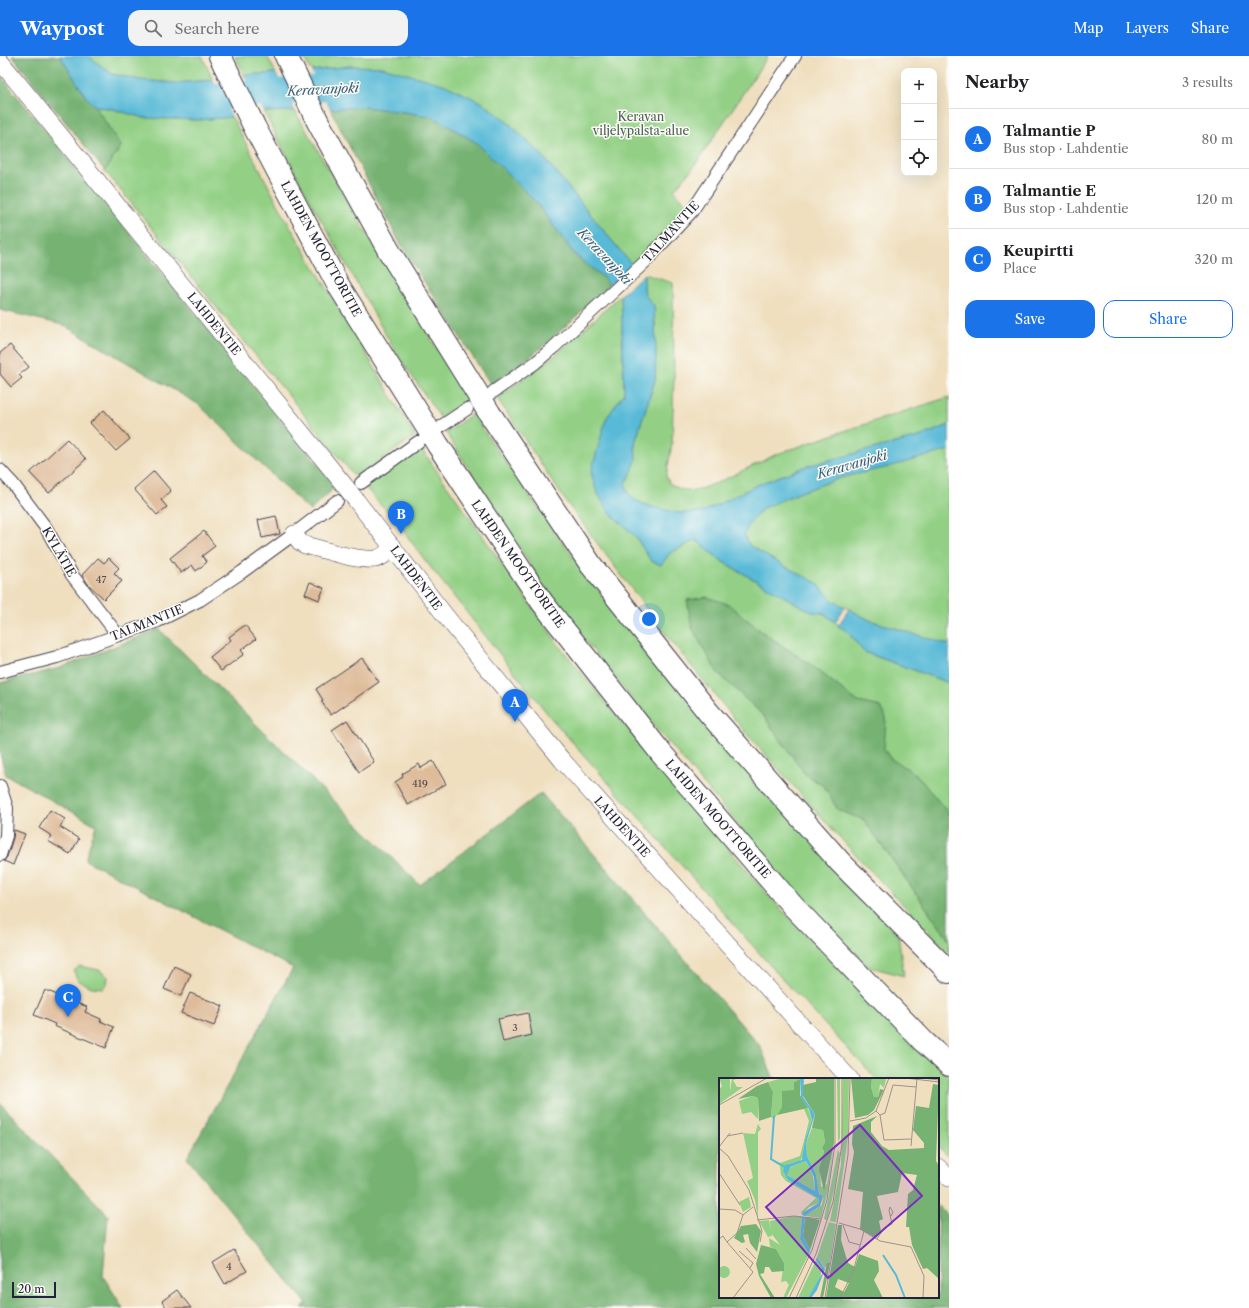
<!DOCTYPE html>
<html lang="en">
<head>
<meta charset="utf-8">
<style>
  body { margin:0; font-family:"Libre Caslon Text",serif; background:#f2f2f2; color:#202124 }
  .controls { position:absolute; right:12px; top:12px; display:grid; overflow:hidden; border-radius:8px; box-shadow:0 4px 16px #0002 }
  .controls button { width:36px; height:36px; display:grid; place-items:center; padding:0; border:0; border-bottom:1px solid #e0e0e0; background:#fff; color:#202124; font:20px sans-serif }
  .scale { position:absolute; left:12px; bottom:10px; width:44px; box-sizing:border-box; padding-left:4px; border:2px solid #22223b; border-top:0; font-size:11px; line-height:14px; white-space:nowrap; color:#22223b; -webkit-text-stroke:3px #fdfcf7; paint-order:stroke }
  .you { position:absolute; left:649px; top:563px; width:14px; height:14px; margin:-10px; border:3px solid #fff; border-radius:50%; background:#1a73e8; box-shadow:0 0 0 6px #1a73e833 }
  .badge { display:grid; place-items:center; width:26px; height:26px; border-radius:50%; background:#1a73e8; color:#fff; font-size:13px; font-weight:700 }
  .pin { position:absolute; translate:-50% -33px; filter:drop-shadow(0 1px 2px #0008) }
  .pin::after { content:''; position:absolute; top:21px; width:14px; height:12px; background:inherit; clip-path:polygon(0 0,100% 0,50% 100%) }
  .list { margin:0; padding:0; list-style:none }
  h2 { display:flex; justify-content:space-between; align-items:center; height:52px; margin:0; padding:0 16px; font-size:17px }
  h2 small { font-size:13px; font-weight:400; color:#757577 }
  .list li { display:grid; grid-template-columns:26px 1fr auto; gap:12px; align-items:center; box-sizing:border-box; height:60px; padding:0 16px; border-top:1px solid #e0e0e0 }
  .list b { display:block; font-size:15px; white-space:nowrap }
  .list p { margin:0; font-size:13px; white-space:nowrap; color:#757577 }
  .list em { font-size:13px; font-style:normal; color:#757577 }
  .actions { display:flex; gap:8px; padding:12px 16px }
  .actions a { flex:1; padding:9px 0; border:1px solid #1a73e8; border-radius:12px; text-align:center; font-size:14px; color:#1a73e8 }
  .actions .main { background:#1a73e8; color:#fff }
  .icon { flex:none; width:22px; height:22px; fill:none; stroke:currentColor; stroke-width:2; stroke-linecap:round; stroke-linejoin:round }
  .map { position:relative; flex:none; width:949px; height:1252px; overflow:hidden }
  header { display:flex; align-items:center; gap:24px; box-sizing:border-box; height:56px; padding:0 20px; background:#1a73e8; color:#fff }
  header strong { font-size:19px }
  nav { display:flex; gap:22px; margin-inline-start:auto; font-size:14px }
  .search { width:280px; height:36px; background:#f2f2f2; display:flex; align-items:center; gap:10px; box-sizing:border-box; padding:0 14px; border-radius:12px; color:#757577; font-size:15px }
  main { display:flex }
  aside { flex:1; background:#fff }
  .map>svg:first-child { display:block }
  .green { fill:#93d085; stroke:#5a7960 }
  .forest { fill:#76b272; stroke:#4c6a56 }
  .water { fill:#58bad7; stroke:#3d6e89 }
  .pier { fill:#efdfbf }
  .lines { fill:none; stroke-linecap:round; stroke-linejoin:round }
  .river { stroke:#58bad7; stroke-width:26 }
  .building { fill:#debb99 }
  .street-casing { stroke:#413e4f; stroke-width:14 }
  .secondary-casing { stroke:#413e4f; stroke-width:18 }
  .highway-casing { stroke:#413e4f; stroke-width:24 }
  .street { stroke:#fff; stroke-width:12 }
  .secondary { stroke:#fff; stroke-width:17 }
  .highway { stroke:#fff; stroke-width:22 }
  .labels { text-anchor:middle; stroke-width:3; stroke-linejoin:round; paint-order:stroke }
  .number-label { font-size:10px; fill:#514852 }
  .park-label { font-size:12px; fill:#4a5f55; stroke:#fdfcf7 }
  .street-label { font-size:12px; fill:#22223b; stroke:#fdfcf7 }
  .water-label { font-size:13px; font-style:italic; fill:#385f79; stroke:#fdfcf7 }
  .inset-river { fill:none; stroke:#58bad7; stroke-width:2 }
  .inset-road { fill:none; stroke:#9d938a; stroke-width:1 }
  .view { fill:#7b2cbf; fill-opacity:0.15; stroke:#7b2cbf; stroke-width:2 }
  .inset-edge { fill:none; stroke:#22223b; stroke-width:2 }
</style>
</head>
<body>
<header>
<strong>Waypost</strong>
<div class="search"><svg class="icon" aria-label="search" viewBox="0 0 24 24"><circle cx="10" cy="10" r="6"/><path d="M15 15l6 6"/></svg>Search here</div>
<nav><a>Map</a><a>Layers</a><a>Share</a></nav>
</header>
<main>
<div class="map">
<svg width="949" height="1252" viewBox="0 0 949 1252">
  <rect width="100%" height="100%" fill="#fdfcf7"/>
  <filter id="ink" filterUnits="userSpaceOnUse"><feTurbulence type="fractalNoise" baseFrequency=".025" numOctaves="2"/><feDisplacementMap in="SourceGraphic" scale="8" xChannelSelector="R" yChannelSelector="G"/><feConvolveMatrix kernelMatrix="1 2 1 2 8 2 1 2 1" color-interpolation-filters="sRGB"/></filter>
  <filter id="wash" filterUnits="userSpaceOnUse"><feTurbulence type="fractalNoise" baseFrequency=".012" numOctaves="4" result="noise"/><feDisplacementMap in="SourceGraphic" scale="16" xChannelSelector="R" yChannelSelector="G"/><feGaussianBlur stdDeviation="0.9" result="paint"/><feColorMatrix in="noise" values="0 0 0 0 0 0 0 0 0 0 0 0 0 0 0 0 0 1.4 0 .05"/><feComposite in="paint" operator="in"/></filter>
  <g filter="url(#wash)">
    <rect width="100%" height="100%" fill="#efdfbf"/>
    <g class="green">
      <polygon points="88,0 202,0 213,24 176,27 139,24 112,18"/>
      <polygon points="235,0 267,0 276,17 244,19"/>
      <polygon points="303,0 768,0 693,112 674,134 688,150 670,172 632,209 541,98 504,63 481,46 382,11 349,10 311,15"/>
      <polygon points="95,50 112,53 144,62 199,64 232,61 288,167 342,257 415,380 356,422 105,115 121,90"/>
      <polygon points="295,55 351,152 468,343 440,361 395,295 306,137 264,56"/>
      <polygon points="644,218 673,227 674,320 672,388 666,421 670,428 680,433 694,435 717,427 777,398 832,379 949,341 949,369 919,381 807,410 759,428 703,456 679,457 652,451 636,445 628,437 625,427 631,418 636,404 635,387 644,358 655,324 656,294 654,250 645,239 644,231"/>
      <polygon points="621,239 624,337 606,363 610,457 636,481 651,505 661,509 670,497 696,484 723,506 812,556 823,557 847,575 864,596 949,627 949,758 916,718 891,703 883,693 886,662 881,651 858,646 811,609 762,576 717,616 763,659 805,718 824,730 838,754 864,764 949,884 949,897 852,795 746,677 667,580 567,447 497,342 558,297"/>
      <polygon points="472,358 591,526 898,879 904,920 863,909 784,823 644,658 553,544 446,377"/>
      <polygon points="420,391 561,592 650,700 772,844 897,971 949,1021 949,1101 938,1090 938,1023 876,1023 776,916 551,662 424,503 395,463 377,445 365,431"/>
      <polygon points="949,394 949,589 869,564 833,545 827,539 749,489 744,479 749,468 763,452 801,436 843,421"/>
      <polygon points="80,910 99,914 108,921 107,928 103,932 92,931 78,925 74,915"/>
    </g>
    <g class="forest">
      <polygon points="12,0 60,0 86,41 95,50 121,90 105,115"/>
      <polygon points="0,19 336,430 310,455 198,348 63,269 0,254"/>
      <polygon points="364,51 404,56 433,61 477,87 536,146 575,199 603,221 609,229 566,270 534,298 491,329 402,191 330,53"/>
      <polygon points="707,541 728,548 762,576 811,609 858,646 881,651 886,662 884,693 891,703 916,718 949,758 949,884 864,764 838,754 824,730 805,718 763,659 717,616 692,572 687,544"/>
      <polygon points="159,573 420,829 541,737 760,990 774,1023 720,1023 720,1241 938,1241 938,1149 949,1160 949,1252 302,1252 307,1248 187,1102 293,912 85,804 96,769 6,719 0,698 0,627 60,612"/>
      <polygon points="0,1047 108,1159 103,1220 123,1252 0,1252"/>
    </g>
    <g class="water">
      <polygon points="60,0 88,0 112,18 139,24 176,27 213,24 232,61 199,64 144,62 112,53 95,50 86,41"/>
      <polygon points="349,10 382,11 443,28 481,46 504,63 541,98 632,209 609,229 603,221 575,199 536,146 477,87 433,61 404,56 364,51 330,53 311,15"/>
      <polygon points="276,17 295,55 264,56 244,19"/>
      <polygon points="644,218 644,231 645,239 654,250 656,294 655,324 644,358 635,387 636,404 631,418 625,427 628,437 636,445 652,451 679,457 703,456 759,428 807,410 919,381 949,369 949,394 885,412 843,421 801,436 763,452 749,468 744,479 749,489 775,505 817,527 833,545 845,551 835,566 824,557 812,556 723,506 696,484 670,497 661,509 651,505 636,481 610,457 597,437 591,416 606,363 624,337 621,239"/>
      <polygon points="849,553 869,564 949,589 949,627 864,596 847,575 838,570"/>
    </g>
    <g class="pier">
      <polygon points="310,13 331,55 329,54 309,16"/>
      <polygon points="275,15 278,16 297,54 296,56"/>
      <polygon points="243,18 265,58 263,57 243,20"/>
      <polygon points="212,22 214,23 234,60 233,63"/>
    </g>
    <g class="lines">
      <path class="river" d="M 187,42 C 244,41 299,32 356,31"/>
    </g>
    <g id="blocks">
      <g class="building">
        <polygon points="10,289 29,311 19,319 22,322 11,331 0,318 0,297"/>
        <polygon points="104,354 130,383 116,395 90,367"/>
        <polygon points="67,383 86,403 49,437 30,417"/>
        <polygon points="154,415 171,435 161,444 167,451 157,459 134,433"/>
        <polygon points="276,460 280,478 262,482 258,464"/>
        <polygon points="204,475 215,490 202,500 207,506 196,515 192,509 181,517 170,502"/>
        <polygon points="98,502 104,507 109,502 119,512 114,517 122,525 104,543 88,528 82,519"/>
        <polygon points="310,526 324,532 319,544 305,538"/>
        <polygon points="245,569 256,583 241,594 244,598 221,615 210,601 231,584 229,581"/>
        <polygon points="362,602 379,626 331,659 321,645 323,644 316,633"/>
        <polygon points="347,664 374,706 359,716 332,674"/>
        <polygon points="433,705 446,728 408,749 395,726 403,721 402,718 419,708 421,712"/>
        <polygon points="50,754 65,763 60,771 79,783 70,798 48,785 52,780 39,772"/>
        <polygon points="14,774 25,778 13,809 4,805 7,801 13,782"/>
        <polygon points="174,910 191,918 181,940 164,933"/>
        <polygon points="45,934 87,951 85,956 101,963 100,965 114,971 106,992 54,970 55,968 34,959"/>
        <polygon points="190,937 223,950 214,970 181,957"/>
        <polygon points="528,957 532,979 503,986 498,963"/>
        <polygon points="234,1194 247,1215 225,1228 213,1207"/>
        <polygon points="177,1234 191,1252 167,1252 162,1245"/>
      </g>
    </g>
  </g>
  <g filter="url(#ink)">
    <use href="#blocks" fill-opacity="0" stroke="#413e4f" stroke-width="1"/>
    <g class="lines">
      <g class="street-casing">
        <g id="street">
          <polyline points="493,336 535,307 554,291 647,204 692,155 795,0"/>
          <polyline points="443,369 467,353"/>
          <polyline points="0,414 13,428 46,472 72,519 118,579"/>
          <polyline points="361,427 418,386"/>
          <polyline points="0,616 57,601 158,565 200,544 242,516 294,478 337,445"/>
          <polyline points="0,730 7,752 6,780 0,799"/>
        </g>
      </g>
      <g class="secondary-casing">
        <g id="secondary">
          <polyline points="0,5 345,430 444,558 562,704 798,966 850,1023"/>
          <path d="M 294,478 L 300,486 L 305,489 C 325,494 356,505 375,503 C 382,502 388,496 393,491"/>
          <polyline points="938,1111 949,1122"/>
        </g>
      </g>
      <g class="highway-casing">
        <g id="highway">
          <polyline points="220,0 255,72 337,227 438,389 542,546 661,697 792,849 923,985 949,1009"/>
          <polyline points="286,0 318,66 389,195 490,358 591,509 709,657 840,806 949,916"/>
        </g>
      </g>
      <use href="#street" class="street"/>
      <use href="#secondary" class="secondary"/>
      <use href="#highway" class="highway"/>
    </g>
  </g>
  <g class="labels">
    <g class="number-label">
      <text x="101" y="527">47</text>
      <text x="420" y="731">419</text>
      <text x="515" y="975">3</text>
      <text x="229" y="1214">4</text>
    </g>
    <g class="park-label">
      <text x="641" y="65">Keravan<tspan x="641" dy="14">viljelypalsta-alue</tspan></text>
    </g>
    <g class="street-label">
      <text transform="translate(671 176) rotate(-48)" y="4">TALMANTIE</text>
      <text transform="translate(321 193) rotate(61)" y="4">LAHDEN MOOTTORITIE</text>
      <text transform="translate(214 268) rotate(51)" y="4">LAHDENTIE</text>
      <text transform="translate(59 496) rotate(60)" y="4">KYLÄTIE</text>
      <text transform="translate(518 508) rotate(55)" y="4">LAHDEN MOOTTORITIE</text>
      <text transform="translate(416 522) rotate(53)" y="4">LAHDENTIE</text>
      <text transform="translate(147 567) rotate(-22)" y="4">TALMANTIE</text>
      <text transform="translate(718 763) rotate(49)" y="4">LAHDEN MOOTTORITIE</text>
      <text transform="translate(622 771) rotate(48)" y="4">LAHDENTIE</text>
    </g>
    <g class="water-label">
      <text transform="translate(323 33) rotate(-3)" y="5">Keravanjoki</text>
      <text transform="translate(605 200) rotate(47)" y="5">Keravanjoki</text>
      <text transform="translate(852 408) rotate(-16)" y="5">Keravanjoki</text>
    </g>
  </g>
  <g transform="translate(719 1022)">
    <rect width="220" height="220" fill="#efdfbf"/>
    <path d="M 0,0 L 11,0 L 11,14 L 13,0 L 20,0 L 14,2 L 18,9 L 24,9 L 0,26 L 0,12 L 3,8 ZM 64,0 L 81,1 L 75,4 L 75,12 L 55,41 L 52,39 L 54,14 L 49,4 ZM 118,0 L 121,0 L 121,60 L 119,64 ZM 124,0 L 130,0 L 129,58 L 117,144 L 111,143 L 122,87 ZM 153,0 L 167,1 L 165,10 L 161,6 L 159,19 L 155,19 L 152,9 ZM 34,18 L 39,20 L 39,41 L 32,34 L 23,36 L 20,23 ZM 89,30 L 93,42 L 86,62 L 84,79 L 81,83 L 69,86 L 64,93 L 69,102 L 100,121 L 100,125 L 90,129 L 83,137 L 82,134 L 97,120 L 67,103 L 62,97 L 61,88 L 52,82 L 53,66 L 53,81 L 61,85 L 81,78 L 90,43 L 85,31 ZM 39,46 L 42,51 L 39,54 L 39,140 L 36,122 L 28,103 L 34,100 L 24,55 L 36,56 ZM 93,50 L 104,52 L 106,64 L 103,70 L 105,75 L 101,90 L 102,109 L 108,106 L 115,65 L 109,112 L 102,140 L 86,138 L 103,127 L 104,118 L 100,116 L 97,96 L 88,78 L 87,65 ZM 119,72 L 121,76 L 116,108 L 108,142 L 105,141 ZM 87,83 L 94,98 L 96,113 L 68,97 L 69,90 ZM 30,119 L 32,129 L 24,134 L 20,124 ZM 75,138 L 83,139 L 81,161 L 90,176 L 67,220 L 64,220 L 84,175 L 70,207 L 67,203 L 62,204 L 65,185 L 57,171 L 51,169 L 50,160 L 61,167 L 52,155 L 51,143 ZM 50,142 L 53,158 L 49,159 L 40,143 ZM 110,144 L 117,146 L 111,185 L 106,190 L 98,179 ZM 97,182 L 103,190 L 101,201 L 89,220 L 79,220 ZM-1 194a6 6 0 1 1 12 0a6 6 0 1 1-12 0Z" fill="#93d085"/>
    <path d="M 97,0 L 115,0 L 115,65 L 105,113 L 100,91 L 105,74 L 103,70 L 106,64 L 104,52 L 93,50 L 96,36 L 84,18 L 84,7 L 97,4 ZM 132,0 L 153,0 L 152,9 L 155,19 L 159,19 L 161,11 L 165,12 L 155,32 L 149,37 L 136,40 ZM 81,1 L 81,17 L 89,30 L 58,37 L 63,29 L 63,13 L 75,12 L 75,4 ZM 49,4 L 54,14 L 52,39 L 40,43 L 39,20 L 34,18 L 19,21 L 38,8 ZM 214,6 L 220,7 L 217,83 L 220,88 L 220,201 L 208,190 L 204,191 L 193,167 L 190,149 L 187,149 L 189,116 L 194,112 L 198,97 L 183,95 L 179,114 L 158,118 L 164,141 L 160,143 L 162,153 L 157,160 L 141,151 L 144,114 L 129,111 L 135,74 L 133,66 L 134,48 L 158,38 L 152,44 L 152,54 L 163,68 L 170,72 L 205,70 L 205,65 L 194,52 L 197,28 L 210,30 ZM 86,139 L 101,142 L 91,172 L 84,158 ZM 37,146 L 42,153 L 38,174 L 31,165 L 29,156 L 24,157 L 26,164 L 23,165 L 15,160 L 22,148 ZM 119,147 L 123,147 L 122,162 L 129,185 L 136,189 L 140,176 L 159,183 L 160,193 L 155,202 L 164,220 L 107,220 ZM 119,201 L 130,205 L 123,218 L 125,214 L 116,209 ZM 42,167 L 57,171 L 65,185 L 65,193 L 53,194 L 50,189 L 46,189 L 45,195 L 41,196 L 56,220 L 52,220 L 40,198 L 37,186 ZM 108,185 L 111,185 L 104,220 L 101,220 Z" fill="#76b272" fill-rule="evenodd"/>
    <path d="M 81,0 L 85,0 L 84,19 L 96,36 L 87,65 L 88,78 L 97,96 L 100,116 L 104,118 L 101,128 L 86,138 L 83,137 L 85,134 L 100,125 L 100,121 L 69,102 L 64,93 L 66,87 L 83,82 L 86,62 L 93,42 L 90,31 L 82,20 ZM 87,83 L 95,99 L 96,113 L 68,97 L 71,89 ZM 83,139 L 86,139 L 84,158 L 91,172 L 90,176 L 81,161 ZM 98,179 L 106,191 L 98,212 L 92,220 L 89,220 L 103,196 L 103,190 L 97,182 Z" fill="#58bad7" fill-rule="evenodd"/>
    <path class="inset-river" d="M 55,38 L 52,81 L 66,89M 164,177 L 177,197 L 186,220"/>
    <path class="inset-road" d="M 186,0 L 220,4M 203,0 L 220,2M 0,27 L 48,0M 157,33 L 161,37 L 165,62 L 192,61M 161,37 L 166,35 L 174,7 L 197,9M 131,43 L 147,40 L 157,33 L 170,0M 8,58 L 24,55M 192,68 L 198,0M 0,69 L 11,55M 0,70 L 9,78 L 30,112 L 43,153 L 41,164M 0,95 L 21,127M 0,131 L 16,132 L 24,137M 38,142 L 75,138 L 102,141M 120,145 L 141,151 L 161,163 L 192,169 L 205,198 L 204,220M 124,147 L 130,164 L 141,167M 0,161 L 4,158 L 8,164M 158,161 L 165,150 L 173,146 L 170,132 L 171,129 L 174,134 L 172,138M 27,170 L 37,181M 20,173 L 34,185 L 31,190M 14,220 L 34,194 L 8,164 L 18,155 L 24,137 L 34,129M 70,220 L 93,172 L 108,122 L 116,66 L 116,0M 77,220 L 97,176 L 114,124 L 123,66 L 123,0M 106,220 L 129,77 L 131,0M 121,220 L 134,194 L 145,153"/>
    <path class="view" d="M 141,47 L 203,118 L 109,200 L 47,129 Z"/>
    <rect width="220" height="220" class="inset-edge"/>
  </g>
</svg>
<div class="controls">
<button>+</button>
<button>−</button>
<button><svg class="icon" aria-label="locate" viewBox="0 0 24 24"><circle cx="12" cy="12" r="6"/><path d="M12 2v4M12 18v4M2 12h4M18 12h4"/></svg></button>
</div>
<div class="scale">20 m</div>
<div class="you"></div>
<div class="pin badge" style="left:515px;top:666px">A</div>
<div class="pin badge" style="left:401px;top:478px">B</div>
<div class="pin badge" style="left:68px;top:961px">C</div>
</div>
<aside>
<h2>Nearby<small>3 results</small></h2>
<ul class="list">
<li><span class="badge">A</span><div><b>Talmantie P</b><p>Bus stop · Lahdentie</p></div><em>80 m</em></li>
<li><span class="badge">B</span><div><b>Talmantie E</b><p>Bus stop · Lahdentie</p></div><em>120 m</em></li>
<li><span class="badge">C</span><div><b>Keupirtti</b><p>Place</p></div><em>320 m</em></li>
</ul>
<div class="actions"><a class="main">Save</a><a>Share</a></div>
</aside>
</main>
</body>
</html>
